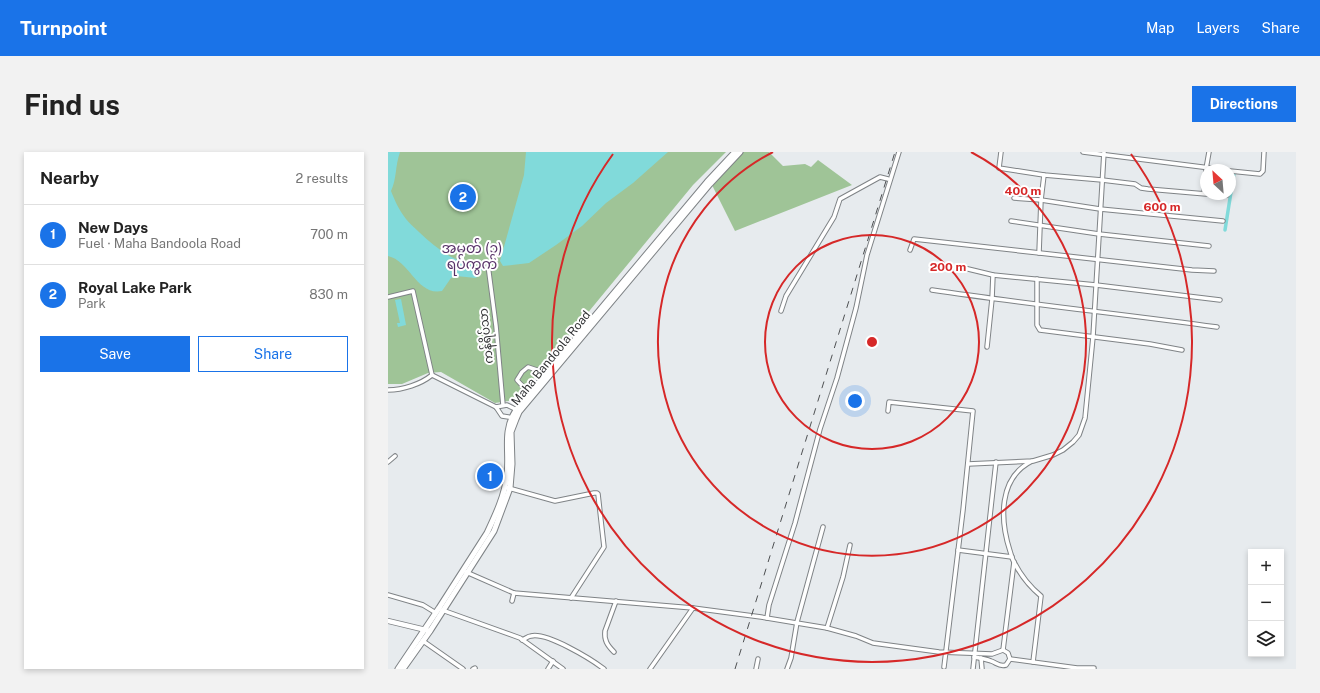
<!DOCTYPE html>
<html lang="en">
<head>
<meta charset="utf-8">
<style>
  body { margin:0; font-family:"Public Sans","Noto Sans Myanmar",sans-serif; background:#f2f2f2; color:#222 }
  .controls { position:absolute; right:12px; bottom:12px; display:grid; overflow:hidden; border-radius:0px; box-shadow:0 2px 6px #0003 }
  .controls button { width:36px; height:36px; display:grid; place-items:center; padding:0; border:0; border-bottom:1px solid #e0e0e0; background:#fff; color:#222; font:20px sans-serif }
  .compass { position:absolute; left:812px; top:12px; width:36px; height:36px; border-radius:50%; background:#fff; box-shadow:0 2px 6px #0003; rotate:334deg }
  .you { position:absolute; left:467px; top:249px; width:14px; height:14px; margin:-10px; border:3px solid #fff; border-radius:50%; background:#1a73e8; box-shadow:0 0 0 6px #1a73e833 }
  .badge { display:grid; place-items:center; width:26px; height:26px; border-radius:50%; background:#1a73e8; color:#fff; font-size:13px; font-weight:700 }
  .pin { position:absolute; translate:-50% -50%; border:2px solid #fff; box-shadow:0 1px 4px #0006 }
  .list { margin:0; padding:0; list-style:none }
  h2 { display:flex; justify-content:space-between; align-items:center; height:52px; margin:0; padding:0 16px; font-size:17px }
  h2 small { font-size:13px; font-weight:400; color:#767676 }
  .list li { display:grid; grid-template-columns:26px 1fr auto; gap:12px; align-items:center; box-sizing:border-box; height:60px; padding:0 16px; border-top:1px solid #e0e0e0 }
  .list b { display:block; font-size:15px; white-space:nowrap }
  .list p { margin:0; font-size:13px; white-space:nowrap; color:#767676 }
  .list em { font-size:13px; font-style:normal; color:#767676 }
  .actions { display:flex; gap:8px; padding:12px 16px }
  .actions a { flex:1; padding:9px 0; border:1px solid #1a73e8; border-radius:0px; text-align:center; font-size:14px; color:#1a73e8 }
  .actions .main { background:#1a73e8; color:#fff }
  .icon { flex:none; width:22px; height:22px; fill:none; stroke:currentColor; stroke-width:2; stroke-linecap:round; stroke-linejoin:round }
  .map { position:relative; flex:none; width:908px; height:517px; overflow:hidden; border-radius:0px }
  header { display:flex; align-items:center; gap:24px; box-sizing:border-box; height:56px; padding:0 20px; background:#1a73e8; color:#fff }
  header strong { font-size:19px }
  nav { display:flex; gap:22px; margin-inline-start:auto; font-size:14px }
  .intro { display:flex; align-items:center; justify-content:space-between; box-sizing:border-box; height:96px; padding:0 24px }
  h1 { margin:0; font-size:28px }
  .button { padding:10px 18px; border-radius:0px; background:#1a73e8; color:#fff; font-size:14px; font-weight:700 }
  main { display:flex; gap:24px; padding:0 24px }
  aside { flex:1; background:#fff; border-radius:0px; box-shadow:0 2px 6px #0003 }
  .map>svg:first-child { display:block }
  .green { fill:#9fc497 }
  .water { fill:#81dada }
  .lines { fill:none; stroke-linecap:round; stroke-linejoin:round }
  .canal { stroke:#81dada; stroke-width:3.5 }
  .minor-casing { stroke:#7f8386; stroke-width:5.5 }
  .tertiary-casing { stroke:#7f8386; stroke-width:6 }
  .secondary-casing { stroke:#7f8386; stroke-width:7 }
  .minor { stroke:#fff; stroke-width:3.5 }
  .tertiary { stroke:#fff; stroke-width:4.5 }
  .secondary { stroke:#fff; stroke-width:5 }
  .rail { stroke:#4e5052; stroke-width:1; stroke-dasharray:7 7; stroke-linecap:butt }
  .ring { fill:none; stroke:#d62828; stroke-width:2 }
  .labels { text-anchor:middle; stroke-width:4; stroke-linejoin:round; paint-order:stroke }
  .street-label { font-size:12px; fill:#313234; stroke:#fff }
  .quarter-label { font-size:14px; fill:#573168; stroke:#fff }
  .centre { fill:#d62828; stroke:#fff; stroke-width:2 }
  .ring-label { font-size:12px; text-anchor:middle; font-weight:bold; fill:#d62828; stroke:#fff; stroke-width:4; stroke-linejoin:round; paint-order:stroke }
</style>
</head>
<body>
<header>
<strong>Turnpoint</strong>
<nav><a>Map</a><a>Layers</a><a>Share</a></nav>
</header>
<div class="intro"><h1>Find us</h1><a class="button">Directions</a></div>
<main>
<aside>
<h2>Nearby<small>2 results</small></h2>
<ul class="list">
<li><span class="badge">1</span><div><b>New Days</b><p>Fuel · Maha Bandoola Road</p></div><em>700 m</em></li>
<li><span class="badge">2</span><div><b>Royal Lake Park</b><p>Park</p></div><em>830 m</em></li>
</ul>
<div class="actions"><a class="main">Save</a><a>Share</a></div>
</aside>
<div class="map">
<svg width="908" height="517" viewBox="0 0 908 517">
  <rect width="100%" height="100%" fill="#e7ebee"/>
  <g class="green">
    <polygon points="0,0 338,0 305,33 128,248 107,251 53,220 40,221 14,232 0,232"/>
    <polygon points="354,0 381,0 395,14 417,12 423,15 430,8 464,33 347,79 323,31"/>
  </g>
  <g class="water">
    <path d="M 0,0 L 12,0 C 7,14 9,26 3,39 C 7,49 11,58 18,67 C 21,71 26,75 31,80 C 49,97 68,112 94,115 L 94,118 L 88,126 L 68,124 L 63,126 L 54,139 C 29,144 22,109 0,104 Z"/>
    <polygon points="138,0 280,0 245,31 218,51 194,74 168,93 141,111 115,114 112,109 136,23"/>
    <polygon points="13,147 18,173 10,175 9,171 12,171 7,148"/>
  </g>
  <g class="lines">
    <polyline class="canal" points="837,78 846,21"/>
    <g class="minor-casing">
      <g id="minor">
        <polyline points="613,0 611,16 656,23 714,28 747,32 753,36 760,37 818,42"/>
        <polyline points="695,0 838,18"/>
        <polyline points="818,17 821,0"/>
        <polyline points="842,19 872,22 875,19 876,0"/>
        <polyline points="816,41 818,19"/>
        <polyline points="825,42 839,43"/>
        <polyline points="626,46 653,48 712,57 835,69"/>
        <polyline points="623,69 711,82 821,94"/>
        <polyline points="522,98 526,87 804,118 826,119"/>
        <polyline points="651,101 653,48 656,23"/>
        <polyline points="100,113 108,174 115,253"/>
        <polyline points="576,116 605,123 708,133 832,148"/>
        <polyline points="649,127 649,173 652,178 762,192 794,198"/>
        <path d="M 544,138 C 639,152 734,162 829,175"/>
        <polyline points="0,145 25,139 44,223"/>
        <polyline points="393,159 398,144 446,65 452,47 492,25 500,27"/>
        <polyline points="599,195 604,147 605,123"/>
        <path d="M 0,238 C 15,238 33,232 44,223 L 108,255"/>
        <polyline points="141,241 129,228 134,220 140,215 158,221"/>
        <polyline points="108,255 119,253 129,258"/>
        <polyline points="108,255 114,264 126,266"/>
        <polyline points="500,259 501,250 585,259 575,358 556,515"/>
        <path d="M 644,309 C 610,326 612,368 622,399 C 623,402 624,407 626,410 C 632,422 642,435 653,444 L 645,510"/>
        <polyline points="0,310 7,304"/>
        <polyline points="580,312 645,309 665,303 675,298 685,290 691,283 697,266 705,185 716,0"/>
        <polyline points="117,335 167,349 206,341 209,341 210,342 216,395 183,446"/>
        <polyline points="570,398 624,405"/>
        <path d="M 78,420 L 126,441 L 305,456 L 373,465 L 439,476 L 468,484 L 485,491 L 551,500 L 604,502 L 615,498 L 620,501 L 622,507 L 618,513 C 611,515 609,511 603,509 C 598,507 592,506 586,505"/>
        <polyline points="0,443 35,453 48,461"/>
        <polyline points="124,449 126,441"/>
        <polyline points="54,458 132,486 175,517"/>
        <polyline points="379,466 381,453 407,371 432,277 449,226 468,156 479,103 511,0"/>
        <polyline points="439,476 455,425 462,393"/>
        <path d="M 134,488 C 137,487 140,484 143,484 C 159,480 203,507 216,517"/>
        <polyline points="35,489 75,517"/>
        <polyline points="615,498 626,410"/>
        <path d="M 226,500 C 219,493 216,488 217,479 L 228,449"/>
        <polyline points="593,506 594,517"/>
        <polyline points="622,507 689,516 706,516"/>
        <polyline points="85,517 87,516"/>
        <polyline points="160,517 165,509"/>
        <polyline points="262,517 305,456"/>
        <polyline points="368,517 370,507"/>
        <polyline points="399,517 403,506 409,470 435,375"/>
        <polyline points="585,517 608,310"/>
      </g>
    </g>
    <g class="tertiary-casing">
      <polyline id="tertiary" points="0,469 42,479"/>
    </g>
    <g class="secondary-casing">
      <g id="secondary">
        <path d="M 10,517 L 51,456 L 99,381 C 107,364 117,343 119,323 C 122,299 114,280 128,258 L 319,30 L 347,0"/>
        <polyline points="15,517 42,479 106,379 122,336 124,312 123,280 128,267 131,260 322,32 352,0"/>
      </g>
    </g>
    <use href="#minor" class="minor"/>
    <use href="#tertiary" class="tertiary"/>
    <use href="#secondary" class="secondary"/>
    <polyline class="rail" points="347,517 507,0"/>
  </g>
  <g class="ring">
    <circle cx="484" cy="190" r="107"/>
    <path d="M583 0A214 214 0 1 1 385 0"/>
    <path d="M743 2A320 320 0 1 1 225 2"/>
  </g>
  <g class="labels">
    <g class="street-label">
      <text transform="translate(98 184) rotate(-96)" y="4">ကန်ရိပ်သာ</text>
      <text transform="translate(163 206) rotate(-51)" y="4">Maha Bandoola Road</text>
    </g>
    <g class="quarter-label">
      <text x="84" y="101">အမှတ် (၃)<tspan x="84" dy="16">ရပ်ကွက်</tspan></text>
    </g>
  </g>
  <circle cx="484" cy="190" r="6" class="centre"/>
  <g class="ring-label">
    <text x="635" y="43">400 m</text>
    <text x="774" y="59">600 m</text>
    <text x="560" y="119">200 m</text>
  </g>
</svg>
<div class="controls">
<button>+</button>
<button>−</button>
<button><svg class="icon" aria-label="layers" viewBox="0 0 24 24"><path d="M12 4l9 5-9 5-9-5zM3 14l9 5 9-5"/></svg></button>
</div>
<svg class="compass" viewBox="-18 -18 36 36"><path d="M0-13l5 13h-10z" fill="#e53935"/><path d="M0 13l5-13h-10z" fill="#767676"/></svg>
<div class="you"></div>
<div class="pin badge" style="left:102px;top:324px">1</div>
<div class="pin badge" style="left:75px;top:45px">2</div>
</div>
</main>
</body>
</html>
